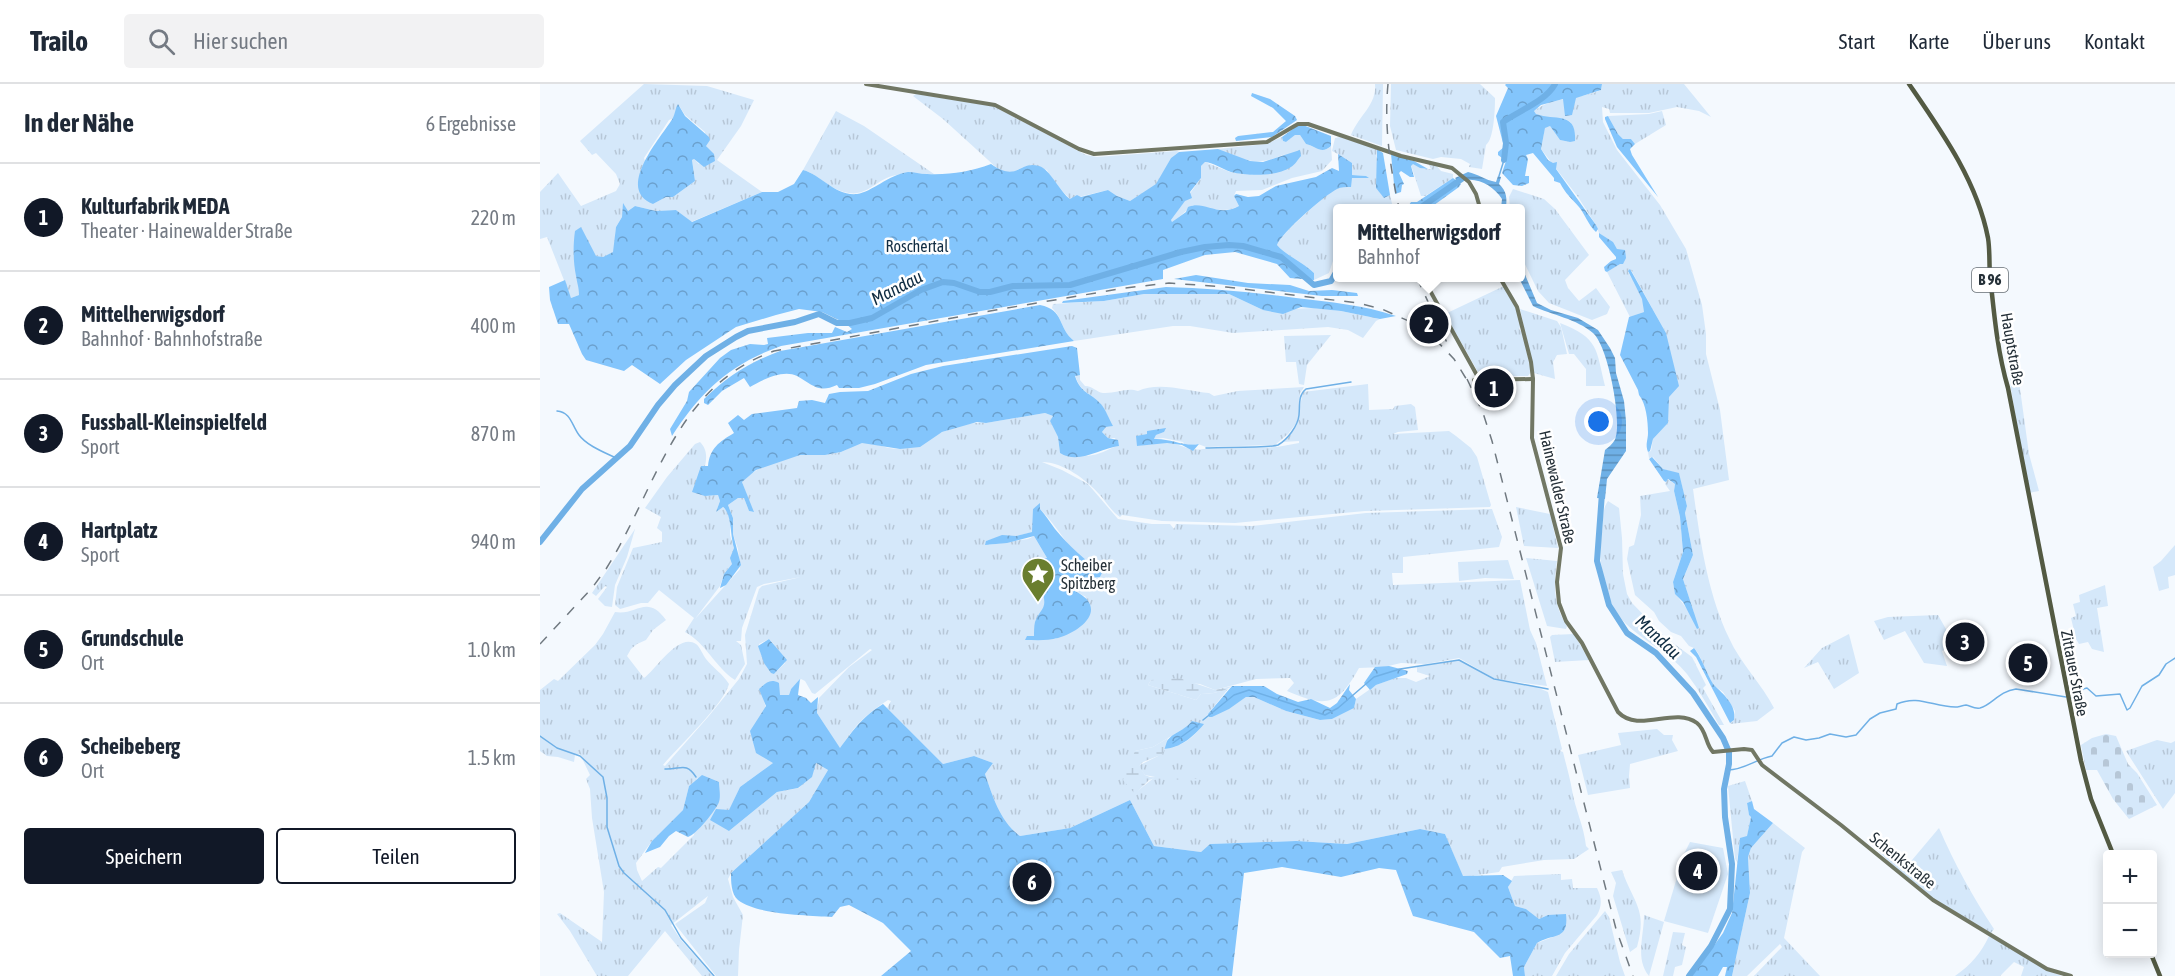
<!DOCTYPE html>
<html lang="de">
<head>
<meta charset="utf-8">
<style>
  body { margin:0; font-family:"Asap Condensed",sans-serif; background:#f2f2f3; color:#1f2937 }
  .controls { position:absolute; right:18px; bottom:18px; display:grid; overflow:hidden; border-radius:6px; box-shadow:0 3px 15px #0003 }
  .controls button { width:54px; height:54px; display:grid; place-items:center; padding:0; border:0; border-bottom:2px solid #e0e1e3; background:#fff; color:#1f2937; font:30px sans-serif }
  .you { position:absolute; left:1059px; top:338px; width:21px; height:21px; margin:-15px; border:4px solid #fff; border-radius:50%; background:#1a73e8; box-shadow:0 0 0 9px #1a73e833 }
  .badge { display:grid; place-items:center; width:39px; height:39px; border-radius:50%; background:#111827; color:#fff; font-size:20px; font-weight:700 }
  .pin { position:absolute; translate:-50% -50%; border:3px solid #fff; box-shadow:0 2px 6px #0006 }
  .popup { position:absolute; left:793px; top:120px; width:192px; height:78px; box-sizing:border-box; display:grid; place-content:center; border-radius:6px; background:#fff; filter:drop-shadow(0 2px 4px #0005); font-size:20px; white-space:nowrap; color:#747a83 }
  .popup b { font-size:22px; color:#1f2937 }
  .popup::after { content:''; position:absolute; left:50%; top:100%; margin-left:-12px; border:12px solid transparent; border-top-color:#fff }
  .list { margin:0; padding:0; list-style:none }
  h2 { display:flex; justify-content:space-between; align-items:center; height:78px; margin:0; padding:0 24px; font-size:26px }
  h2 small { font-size:20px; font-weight:400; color:#747a83 }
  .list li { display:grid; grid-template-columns:39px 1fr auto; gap:18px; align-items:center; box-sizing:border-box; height:108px; padding:0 24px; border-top:2px solid #e0e1e3 }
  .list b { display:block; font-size:22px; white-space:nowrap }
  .list p { margin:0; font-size:20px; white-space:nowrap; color:#747a83 }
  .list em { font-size:20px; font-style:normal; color:#747a83 }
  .actions { display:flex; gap:12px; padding:18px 24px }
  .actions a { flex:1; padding:14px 0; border:2px solid #111827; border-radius:6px; text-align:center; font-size:21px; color:#111827 }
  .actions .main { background:#111827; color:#fff }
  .icon { flex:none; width:33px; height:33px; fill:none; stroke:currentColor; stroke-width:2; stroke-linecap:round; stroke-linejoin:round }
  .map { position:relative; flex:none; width:1635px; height:892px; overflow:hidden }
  header { display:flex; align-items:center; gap:36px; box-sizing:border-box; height:84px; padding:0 30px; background:#fff; border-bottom:2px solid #e0e1e3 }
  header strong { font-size:28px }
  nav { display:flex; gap:33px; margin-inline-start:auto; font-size:21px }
  .search { width:420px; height:54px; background:#f2f2f3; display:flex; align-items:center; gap:15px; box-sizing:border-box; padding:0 21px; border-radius:6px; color:#747a83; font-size:22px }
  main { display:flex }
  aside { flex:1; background:#fff }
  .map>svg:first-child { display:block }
  .grass { fill:url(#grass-tufts); fill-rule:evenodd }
  .forest { fill:url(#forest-crowns) }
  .wetland { fill:url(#wetland-marsh) }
  .cemetery { fill:url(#cemetery-stones) }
  .garden { fill:#d5e8fa }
  .water { fill:url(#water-rules) }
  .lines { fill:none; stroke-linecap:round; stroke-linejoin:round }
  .stream { stroke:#6fb0e6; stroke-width:1.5 }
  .river { stroke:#6fb0e6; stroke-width:6 }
  .secondary { stroke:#717764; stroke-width:4 }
  .primary { stroke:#535a43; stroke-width:4.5 }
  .rail { stroke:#707980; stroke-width:1.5; stroke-dasharray:10 10; stroke-linecap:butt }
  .labels { text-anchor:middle; stroke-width:5; stroke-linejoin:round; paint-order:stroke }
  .shield { fill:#fff; stroke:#666e74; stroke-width:1.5 }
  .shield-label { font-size:15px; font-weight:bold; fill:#253038 }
  .park-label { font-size:16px; fill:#112d43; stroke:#fff }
  .street-label { font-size:16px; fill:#253038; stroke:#fff }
  .poi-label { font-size:16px; fill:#253038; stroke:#fff; text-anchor:start }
  .water-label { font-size:18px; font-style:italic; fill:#0f2c42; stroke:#fff }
</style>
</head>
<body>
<header>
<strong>Trailo</strong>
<div class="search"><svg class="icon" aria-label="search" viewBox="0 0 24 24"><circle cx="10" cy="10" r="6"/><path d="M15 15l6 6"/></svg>Hier suchen</div>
<nav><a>Start</a><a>Karte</a><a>Über uns</a><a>Kontakt</a></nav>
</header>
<main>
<aside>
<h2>In der Nähe<small>6 Ergebnisse</small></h2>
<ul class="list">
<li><span class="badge">1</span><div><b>Kulturfabrik MEDA</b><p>Theater · Hainewalder Straße</p></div><em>220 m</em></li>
<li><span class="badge">2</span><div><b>Mittelherwigsdorf</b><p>Bahnhof · Bahnhofstraße</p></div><em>400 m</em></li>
<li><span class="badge">3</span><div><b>Fussball-Kleinspielfeld</b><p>Sport</p></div><em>870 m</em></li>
<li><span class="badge">4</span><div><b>Hartplatz</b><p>Sport</p></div><em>940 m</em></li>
<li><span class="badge">5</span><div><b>Grundschule</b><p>Ort</p></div><em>1.0 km</em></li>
<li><span class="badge">6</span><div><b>Scheibeberg</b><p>Ort</p></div><em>1.5 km</em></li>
</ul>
<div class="actions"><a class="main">Speichern</a><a>Teilen</a></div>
</aside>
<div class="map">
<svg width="1635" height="892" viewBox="0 0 1635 892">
  <defs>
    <pattern id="grass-tufts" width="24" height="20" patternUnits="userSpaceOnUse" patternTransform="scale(1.5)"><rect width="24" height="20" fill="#d5e8fa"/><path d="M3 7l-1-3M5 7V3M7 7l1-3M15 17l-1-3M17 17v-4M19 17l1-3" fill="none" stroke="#b7c7d7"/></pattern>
    <pattern id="forest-crowns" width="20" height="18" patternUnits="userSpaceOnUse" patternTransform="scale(1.5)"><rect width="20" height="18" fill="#83c5fc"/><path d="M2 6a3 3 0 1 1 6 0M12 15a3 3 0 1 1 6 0" fill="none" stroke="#6ba0cd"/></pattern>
    <pattern id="wetland-marsh" width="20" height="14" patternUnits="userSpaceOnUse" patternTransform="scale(1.5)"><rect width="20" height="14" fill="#d5e8fa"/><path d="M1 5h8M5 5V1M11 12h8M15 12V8" fill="none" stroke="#b7c7d7"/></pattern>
    <pattern id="cemetery-stones" width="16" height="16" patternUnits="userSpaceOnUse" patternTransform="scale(1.5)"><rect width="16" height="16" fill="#d5e8fa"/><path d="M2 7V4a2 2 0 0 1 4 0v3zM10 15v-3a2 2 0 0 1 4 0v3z" fill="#b7c7d7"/></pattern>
    <pattern id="water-rules" width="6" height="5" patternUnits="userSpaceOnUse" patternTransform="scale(1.5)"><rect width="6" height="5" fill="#6fb0e6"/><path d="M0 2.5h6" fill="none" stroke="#5b90bb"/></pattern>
  </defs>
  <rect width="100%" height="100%" fill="#f4f9fe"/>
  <g class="grass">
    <path d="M 104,0 L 167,2 L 214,16 L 201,42 L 177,76 L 222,108 L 151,138 L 136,126 L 116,127 L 95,122 L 88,127 L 84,121 L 82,133 L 76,143 L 74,168 L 63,173 L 55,172 L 40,143 L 36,194 L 39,201 L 39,211 L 31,214 L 7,153 L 0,155 L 0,108 L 18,89 L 41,122 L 76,107 L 80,100 L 76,90 L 56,69 L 52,71 L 40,57 ZM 138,20 L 145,31 L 165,48 L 166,62 L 169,66 L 159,80 L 154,75 L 152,76 L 155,97 L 133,113 L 126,113 L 113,120 L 100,88 L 105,77 L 104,74 L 129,36 L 134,34 Z"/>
    <path d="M 835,0 L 843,0 L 842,62 L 811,51 C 819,31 837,21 835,0 Z"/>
    <path d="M 851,0 L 940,0 L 955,14 C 955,25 954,55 946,61 L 942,85 L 929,83 L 930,80 L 921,75 L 901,73 L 893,75 L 856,66 L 850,42 Z"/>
    <path d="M 1062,0 L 1144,0 L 1171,33 L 1159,27 L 1137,23 L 1109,29 L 1070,29 L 1069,25 L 1062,23 L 1063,38 L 1077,66 L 1120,121 L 1146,165 L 1162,221 L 1166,250 L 1166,270 L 1180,326 L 1189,396 L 1153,405 C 1160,455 1167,508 1189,554 C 1200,579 1222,600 1234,624 L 1217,637 L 1190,640 L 1194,636 L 1195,627 L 1183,608 L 1173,601 L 1158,569 L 1154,564 L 1149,562 L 1141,552 L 1131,548 L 1119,537 L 1114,528 L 1095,511 L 1087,475 L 1089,463 L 1094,461 L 1101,431 L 1100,412 L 1130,407 L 1125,400 L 1127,395 L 1135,400 L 1134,407 L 1140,433 L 1143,468 L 1133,498 L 1135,509 L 1149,528 L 1154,529 L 1143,495 L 1153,471 L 1145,429 L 1147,422 L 1139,390 L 1123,385 L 1113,373 L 1109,374 L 1108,368 L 1111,367 L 1113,355 L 1128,339 L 1126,249 L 1091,186 L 1088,188 L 1103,216 L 1104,228 L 1090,233 L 1067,188 L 1078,181 L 1077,165 L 1072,158 L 1059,149 L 1056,141 L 1038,113 L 1001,65 L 1005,43 L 1010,42 L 1020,56 L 1030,58 L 1035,51 C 1032,36 1030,35 1015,35 C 1009,35 1002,33 996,30 L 994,27 C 1013,12 1039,16 1061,6 Z"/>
    <path d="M 376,10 L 453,22 L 546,71 L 557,73 L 637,67 L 639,68 L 631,74 L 617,100 L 590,117 L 577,112 L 568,106 L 530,115 C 526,111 509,92 507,86 C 503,85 496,81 492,81 C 479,82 472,94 458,85 L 403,35 L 373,12 Z"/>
    <path d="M 296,27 L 324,42 L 394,90 C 379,90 367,88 352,92 C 333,98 326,114 304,108 C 287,104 279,90 263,86 Z"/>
    <polygon points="1122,27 1126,41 1095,60 1091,55 1083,55 1078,50 1068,32 1109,30"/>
    <path d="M 756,50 L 760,51 L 766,60 C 776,62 781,71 791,62 L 792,76 L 782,87 L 752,94 L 722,106 L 696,107 L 694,112 L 699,122 C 684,130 669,124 653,121 L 632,139 L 631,136 L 661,94 L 661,82 L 665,78 L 690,88 L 712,91 L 745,70 C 720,82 703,78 678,65 L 726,60 L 742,53 L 743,57 L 746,58 Z"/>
    <path d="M 800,53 L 837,65 L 836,73 L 844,113 L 850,111 L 853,124 L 798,124 L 797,165 L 789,189 L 774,196 L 774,189 C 763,178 748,173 737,161 C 742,148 797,101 811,94 C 815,93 821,92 826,92 L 812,91 L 798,70 L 792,67 L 795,54 Z"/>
    <path d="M 874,79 C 880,85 884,85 891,85 L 889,80 L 896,81 L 901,87 L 913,90 L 913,94 L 885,112 L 881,112 L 871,81 Z"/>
    <polygon points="973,105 1004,115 1015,125 1049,171 1025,196 1028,204 1039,217 1056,204 1070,223 1067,230 1052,236 1009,219 998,207 981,172 980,124 970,124 969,113"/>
    <polygon points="964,202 975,221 981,241 979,245 983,249 991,288 988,292 943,292 938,288 905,230"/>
    <path d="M 604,210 L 689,210 L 723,226 L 774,224 L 801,227 L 840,235 L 836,237 L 823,254 L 808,246 L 788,243 L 693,249 L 650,242 L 633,242 L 534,257 C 522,248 522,233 512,224 L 513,220 L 564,217 Z"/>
    <polygon points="980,225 1017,237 1021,243 1027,270 1017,271 1013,278 1015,295 994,289"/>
    <path d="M 1020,239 C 1059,254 1056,265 1065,302 L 1046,302 L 1046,285 L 1034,270 L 1029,270 Z"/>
    <polygon points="791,251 767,281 764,301 759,300 756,278 746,278 744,252"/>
    <polygon points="1468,264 1477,283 1489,370 1499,407 1488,409 1471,305"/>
    <path d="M 535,291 L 540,291 L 540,296 L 545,302 C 553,302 556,308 563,309 C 575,310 586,303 598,307 C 618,297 648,307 669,309 L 674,312 L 698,307 L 764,303 L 760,309 L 759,327 L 763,308 L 828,300 L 829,326 L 853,325 L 855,322 L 871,320 L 875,323 L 878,346 L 858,348 L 853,350 L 909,347 L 916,352 L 931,364 L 937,373 L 951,421 L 950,423 L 825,427 L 695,439 L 622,437 L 582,431 L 580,433 C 572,428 567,419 560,411 C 547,396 523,378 502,378 L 522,386 L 548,400 L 578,435 L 612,440 L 630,440 L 634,445 L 636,440 L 712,442 L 826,429 L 952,425 L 962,453 L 959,463 L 863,473 L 863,489 L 852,489 L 853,501 L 980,496 L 990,546 L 996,559 L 1007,602 L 955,595 L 919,574 L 886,580 L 861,579 L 844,583 L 819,584 C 798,622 786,624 747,607 L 754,599 L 750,594 L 716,595 L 675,606 L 660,600 L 611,596 L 608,601 L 656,616 L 661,610 L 674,609 L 688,605 L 668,630 L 669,633 L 688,625 L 706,613 L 714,613 L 746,627 L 780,636 L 792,635 L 814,624 L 816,615 L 836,601 L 855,594 L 866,594 L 876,598 L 890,592 L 877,588 L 877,583 L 919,576 L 954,596 L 994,602 L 1008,608 L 1022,665 L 1020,667 L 1023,668 C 1026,681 1030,693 1032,706 C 1035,725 1044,742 1046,762 L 1049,765 L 1034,775 L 1004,776 L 962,783 L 959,788 L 923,793 L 905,750 L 880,745 L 807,760 L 756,757 L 670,760 L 661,768 L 614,762 L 590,716 L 530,744 L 480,752 C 460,737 453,713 445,690 L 453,679 L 434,672 L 403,680 L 347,624 L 351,617 L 348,616 C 325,631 314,642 300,665 L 277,629 L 279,614 L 309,583 L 332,566 L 330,565 L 275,610 L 272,609 L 265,597 L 261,595 L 251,605 L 249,611 L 224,614 L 233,679 L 200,703 L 189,727 L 189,747 L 237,708 L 259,704 L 276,679 L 288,686 L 269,718 L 191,789 L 188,795 L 193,813 L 203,831 L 199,866 L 198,892 L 176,892 L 135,840 L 165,819 L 168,812 L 131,841 L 141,856 L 173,892 L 162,892 L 125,847 L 88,892 L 57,892 L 30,847 L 17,830 L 20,829 L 62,858 L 64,808 L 52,734 L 50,705 L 46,695 L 50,691 L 40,670 L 35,671 L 34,678 L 18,673 L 7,672 L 0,667 L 0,606 L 14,595 L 18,597 L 55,561 L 63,550 L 75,528 C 96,532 107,509 126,536 L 113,546 L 106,556 L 97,560 L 91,565 L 87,572 L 104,594 C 116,585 139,548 156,560 C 160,563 163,571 166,575 C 173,584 183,590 189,600 C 184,620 138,663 123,681 L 125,682 L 168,633 L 199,595 L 207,580 L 205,551 L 219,505 L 222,502 L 261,493 L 224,500 L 217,503 L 202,544 L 201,557 L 196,557 L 201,561 L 205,580 L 195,596 C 175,583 166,559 145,548 L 154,534 L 119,506 L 108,519 L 101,519 L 80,525 L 75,521 L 77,503 L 93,464 L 122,458 L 122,448 L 117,444 L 121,433 L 105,424 L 127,393 L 155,360 L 160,358 C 167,365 167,373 165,382 L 161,382 L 165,412 L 178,411 L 180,417 L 176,428 L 182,423 L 187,426 L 190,436 L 190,451 L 194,464 L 192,480 L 184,490 L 180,502 L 155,535 L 200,485 L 198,465 L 193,450 L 193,434 L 188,421 L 198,414 L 204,414 L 209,427 L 213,428 L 202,398 C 216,383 239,375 259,371 C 273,369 287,372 301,368 C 308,366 315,359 322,359 C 335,357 350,368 363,364 C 388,356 420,336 446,339 L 505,329 L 513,332 L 510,337 L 518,353 L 520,369 C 533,372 547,374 560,369 C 567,367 571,363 579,362 L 575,354 L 568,354 L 562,348 L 566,343 L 572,342 C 569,335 565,326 561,320 C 550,308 541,310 535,291 ZM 758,333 C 760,342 749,350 743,358 L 759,357 L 759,359 L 737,363 L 663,365 C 648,368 641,359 626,359 C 617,359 607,361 597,362 L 597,352 L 607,350 L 607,347 L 624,348 L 616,351 L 614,355 L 623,354 L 643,358 L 645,361 L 658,360 L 666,363 L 735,361 L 748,350 L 758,337 ZM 500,420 L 500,425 C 511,436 519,448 528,460 C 537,471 551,480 562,489 L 560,493 L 532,496 L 535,507 L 546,513 L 516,555 L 485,556 L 494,553 L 499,532 L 504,525 L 505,516 L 502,507 L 504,490 L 497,476 L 507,474 L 494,452 L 488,455 L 449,461 L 446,457 L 462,452 L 476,452 L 493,448 L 493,425 ZM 229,555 L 233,559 L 245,579 L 234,590 C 225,580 220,572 219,560 ZM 652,637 L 663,640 C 654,654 640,664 623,665 L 618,672 L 598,682 L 605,691 L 615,693 L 595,709 L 591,703 L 595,667 L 613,663 L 650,641 ZM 158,694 L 154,751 L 121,784 L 118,783 L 102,797 L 97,786 L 96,779 L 112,757 L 143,726 L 149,702 Z"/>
    <path d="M 1068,417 L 1079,424 L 1082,454 L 1083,490 L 1087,510 L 1092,519 L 1125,553 L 1152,573 L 1166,601 L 1163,604 L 1184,641 L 1179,641 C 1169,624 1159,606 1147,590 C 1130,569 1105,558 1086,540 C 1064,517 1057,478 1062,448 C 1064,437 1061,427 1068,417 Z"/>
    <polygon points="976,423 1010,430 1018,464 984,462"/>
    <polygon points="95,445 87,473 75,501 72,523 65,522 58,515 67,503 65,502 56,512 52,509"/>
    <path d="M 986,474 L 1017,477 C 1013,501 1014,522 1027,542 L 1026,545 L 1007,542 Z"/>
    <polygon points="968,476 974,495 945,494 919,497 918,478"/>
    <polygon points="1565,501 1568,522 1557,524 1564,568 1552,565 1548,558 1539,560 1536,555 1531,534 1536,532 1533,520 1540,518 1539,511"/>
    <polygon points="1398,531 1415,561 1402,567 1407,582 1384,579 1365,547 1344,556 1334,537 1348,533"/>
    <polygon points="1034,550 1049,576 1015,578 1010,553 1012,551"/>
    <polygon points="1309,550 1319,589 1294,605 1278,578 1264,584 1282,564"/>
    <polygon points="1117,645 1124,651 1133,651 1132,656 1138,667 1090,680 1089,692 1090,704 1048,711 1038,671 1081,661 1078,649"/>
    <polygon points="1617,656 1631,659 1635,657 1635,709 1623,725 1586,667"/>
    <polygon points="1205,697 1212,717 1207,719 1209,731 1211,733 1207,753 1200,755 1197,778 1195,775 1188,702"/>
    <polygon points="1233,739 1265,764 1262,768 1244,854 1280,892 1214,892 1242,863 1240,860 1207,892 1192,892 1210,809 1208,773 1211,764"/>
    <path d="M 1399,744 C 1414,779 1433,813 1454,845 L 1451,849 L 1394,815 L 1361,789 L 1336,765 L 1338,759 L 1342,759 L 1344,760 L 1342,763 L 1367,782 Z"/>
    <path d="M 1082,786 C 1093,819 1108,825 1097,863 L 1090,868 L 1073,812 L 1076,799 L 1071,788 Z"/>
    <path d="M 1021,790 L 1021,796 L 1032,795 L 1033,804 L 1057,804 C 1062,814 1062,822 1057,831 L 1025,869 L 1012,892 L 985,892 L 984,883 L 997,859 L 1013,853 L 1008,831 L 999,835 L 986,825 L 975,822 L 968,803 L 974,792 Z"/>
    <polygon points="1065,827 1069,833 1080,878 1085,892 1016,892 1029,870"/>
    <path d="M 1104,831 L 1124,838 L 1109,892 C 1095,875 1104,852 1104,831 Z"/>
    <polygon points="1133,848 1145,849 1142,861 1146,863 1142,881 1135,883 1133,892 1123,892"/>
    <path d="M 1449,852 L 1506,886 L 1522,892 L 1481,892 L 1484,883 L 1474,878 L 1460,892 L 1415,892 C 1431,881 1441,869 1449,852 Z"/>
  </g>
  <g class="forest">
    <path d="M 966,0 L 1062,0 L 1061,6 L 1036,14 L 1032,31 L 1025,32 L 1023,15 L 1001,21 L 994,27 L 996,30 C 1016,37 1037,27 1035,57 L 1030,58 L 1020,56 L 1010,42 L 1005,44 L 1001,65 L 1008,76 L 1013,79 L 1017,78 L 1016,85 L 1056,141 L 1058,145 L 1056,148 C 1048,141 1045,130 1039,123 C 1032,115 1025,109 1020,99 L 1014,97 L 1014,94 L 993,69 L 986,71 L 988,75 L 985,92 L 989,92 L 989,99 L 982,102 L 973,101 L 962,89 L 966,77 L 958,71 L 958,68 L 964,63 L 956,32 L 968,4 L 965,1 Z"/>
    <polygon points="712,9 730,15 755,32 757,36 732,53 696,57 695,54 698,52 733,48 746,37 733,24 711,12"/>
    <path d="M 138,20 L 145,32 L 169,53 L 170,56 L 166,62 L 174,70 L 175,77 L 164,83 L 154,75 L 152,76 L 155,97 L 133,113 L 126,113 L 113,120 C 76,105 118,57 131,37 C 135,32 135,25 138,20 Z"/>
    <polygon points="1068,32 1078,50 1083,55 1091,55 1095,60 1090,65 1092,71 1118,113 1077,63 1065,35 1065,33"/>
    <path d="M 763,41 L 791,52 L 791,62 C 781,71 776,62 766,60 L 760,51 L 755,51 L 746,58 L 743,57 L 742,53 L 757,42 Z"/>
    <path d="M 678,65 L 710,77 L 723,78 L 760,66 L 761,72 C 758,75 755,81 751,83 C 736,93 708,92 691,88 C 682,85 674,79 665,78 L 661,82 L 661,94 L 650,108 L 652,114 L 645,117 L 631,136 L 632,138 L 646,128 L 648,123 C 664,116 678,134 699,122 L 694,112 L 696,110 L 708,113 L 719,112 L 736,102 L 776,93 L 792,84 L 799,87 L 798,70 L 812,79 L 812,91 L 826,92 L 829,94 L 812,94 L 811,103 C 806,103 801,103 797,105 C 785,111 741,149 737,161 C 748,173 763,178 774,189 L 774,196 L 750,194 L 737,180 L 695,168 L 665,171 L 623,186 L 623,195 L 241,262 C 190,280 161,307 132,352 L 130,345 L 147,317 L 149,308 L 180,274 L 191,266 L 210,260 L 224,261 L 228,260 L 227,254 L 268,249 L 292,249 L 295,243 L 307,248 L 312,245 L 305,239 L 282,228 L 259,225 L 236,231 L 196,243 L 146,276 L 120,300 L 92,281 L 84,287 L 46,276 L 42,270 L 29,240 L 18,240 L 10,216 L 9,203 L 25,196 L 31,214 L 39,211 C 39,203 37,199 36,192 C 33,177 33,161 35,147 L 41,143 L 56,172 L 63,173 L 73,168 L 76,143 L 82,133 L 83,119 L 88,127 L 95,122 L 116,127 L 136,126 L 152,138 L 222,108 L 238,108 L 254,100 L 263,86 C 282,91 294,112 317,110 C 332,108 348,91 368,88 C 374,88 380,90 387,90 C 409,91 430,88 451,80 C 478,99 479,76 499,82 C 510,85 520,108 530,115 L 537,111 L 541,113 L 568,106 L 577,112 L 590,117 L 616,100 L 631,74 L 639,68 Z"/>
    <polygon points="837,65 843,69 850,111 844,114 836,104"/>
    <polygon points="851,70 874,77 888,85 880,84 873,80 871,82 874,93 870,93 861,87 859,89 864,100 862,101 861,108 855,110"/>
    <polygon points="913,94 921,100 919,103 890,124 867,124 871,118 877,118"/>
    <polygon points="1059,149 1073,158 1077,165 1085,166 1086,174 1083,180 1080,180 1067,188 1065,187 1064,183 1071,177 1076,175 1076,173 1059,153"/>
    <path d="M 1090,185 L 1126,249 L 1139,302 L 1129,313 L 1128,339 L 1113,355 L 1110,367 L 1108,368 C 1105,360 1108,356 1108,349 C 1108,337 1106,319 1099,311 L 1098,306 L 1080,271 L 1089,233 L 1104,228 L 1102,215 L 1088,187 Z"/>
    <polygon points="656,191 708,199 750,201 769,207 792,206 817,209 818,212 782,212 634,195"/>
    <path d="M 626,203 C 669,204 712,208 756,214 C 790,218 823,221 856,232 L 840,235 L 801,227 L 761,223 L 743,230 L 723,226 L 689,210 L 604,210 L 564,217 L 522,219 L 523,217 Z"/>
    <path d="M 500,221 C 525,226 517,243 534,257 L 386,281 L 335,300 L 319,304 L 299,304 L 297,301 C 278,310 272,300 257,292 C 243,285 222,296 210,303 L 204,294 L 182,307 L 168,321 L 164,319 L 164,315 C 188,292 208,279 240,267 Z"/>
    <path d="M 532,262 L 537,264 L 540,291 L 535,292 C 541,310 550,308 561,320 C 566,326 569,335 573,342 L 566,343 L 562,348 L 568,354 L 578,356 L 579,362 C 560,364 539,381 520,369 L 518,353 L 510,337 L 513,332 L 505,329 L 446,339 L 437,338 L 402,348 L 380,363 L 360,365 L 322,359 L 301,368 L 285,371 L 260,371 L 216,386 L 202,398 L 214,428 L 209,427 L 204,414 L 198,414 L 188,421 L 193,434 L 193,450 L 201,481 L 186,501 L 180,504 L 184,490 L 192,480 L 190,474 L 194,464 C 190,451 192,430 183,423 L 176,428 L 180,417 L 178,411 L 165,412 L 152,408 L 161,382 L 168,382 C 170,364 179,358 194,349 L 188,339 L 198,331 L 204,336 L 212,330 L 257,324 L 259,317 L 272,316 L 285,319 L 289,310 L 300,308 L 328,307 L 371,290 L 403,282 Z"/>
    <path d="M 626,344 L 624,348 L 616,351 L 614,355 C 630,354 644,363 659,360 L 653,367 L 642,361 L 627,359 L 597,362 L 596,352 L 607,350 L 607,347 Z"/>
    <polygon points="1112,373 1123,385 1139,389 1147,422 1145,429 1153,471 1143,495 1159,544 1157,545 1143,518 1135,510 1133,498 1143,468 1140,433 1134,407 1135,400 1128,395 1126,398 1124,397 1109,375"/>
    <path d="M 500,419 L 500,425 C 506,432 510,438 515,445 C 529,462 545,476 562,489 L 560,493 L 532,496 L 535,507 C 569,524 542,547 518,554 C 508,557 495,556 485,556 L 487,552 L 494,552 C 494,548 494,542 495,538 C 501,523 508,525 502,507 L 503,502 L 500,496 L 504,489 L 500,479 L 495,476 L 507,474 L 494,452 L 467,459 L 445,461 L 446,457 L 462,451 L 476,452 L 492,448 L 493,425 Z"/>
    <polygon points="229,555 247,576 234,590 231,589 224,579 218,562"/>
    <path d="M 1154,564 C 1162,574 1169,595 1174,601 C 1183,610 1197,621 1194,636 L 1190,639 L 1156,573 L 1150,567 Z"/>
    <polygon points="849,582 868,587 867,590 836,601 830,606 824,599 835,583"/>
    <path d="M 260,595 L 258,611 L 266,614 L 271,619 L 278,613 L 277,629 L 300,664 C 314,645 322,633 343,620 L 403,680 L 434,672 L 453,679 L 445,690 C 453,713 460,737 480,752 L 530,744 L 590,716 L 614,762 L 661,768 L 670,760 L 756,757 L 807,760 L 880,745 L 905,750 L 923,792 L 963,791 L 972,797 L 968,803 L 975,822 L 986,825 L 999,835 L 1008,831 L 1026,830 C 1029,857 1013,849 997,859 L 984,883 L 985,892 L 973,892 L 970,872 L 960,874 L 934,848 L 873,832 L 856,786 L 839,784 L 801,793 L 742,783 L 704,789 L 692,892 L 341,892 L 371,867 L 343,839 L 309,821 L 300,823 L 292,833 C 268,831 217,831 198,816 C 191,810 191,797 191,789 L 269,718 L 288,686 L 276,679 L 272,693 L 258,704 L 237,708 L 189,747 L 170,736 L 176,725 L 189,726 L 200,703 L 233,679 L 216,669 L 210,647 L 226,622 L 219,605 C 226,599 230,594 239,599 L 240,611 L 249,611 L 251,605 Z"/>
    <polygon points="810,600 809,606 816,615 814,624 792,635 780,636 746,627 714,613 706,613 689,625 672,633 669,633 668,630 692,602 724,602 737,610 758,618 771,615 790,624 797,619"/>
    <path d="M 652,637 L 664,640 C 653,653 641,664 623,665 C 628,648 643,649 652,637 Z"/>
    <path d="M 162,691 L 179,698 C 179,704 181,712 179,718 C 176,726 156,751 148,753 L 136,747 L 129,752 L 120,763 L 105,769 L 112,757 L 143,726 L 149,702 Z"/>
    <polygon points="1212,717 1214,725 1233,739 1211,764 1208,773 1210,809 1192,892 1185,892 1187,883 1183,883 1178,892 1152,892 1183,849 1192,829 1200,754 1207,752 1211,733 1209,731 1207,719"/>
  </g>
  <g class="wetland">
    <path d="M 639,594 L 675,606 L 692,602 C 683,609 672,609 661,610 L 656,616 L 608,601 L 611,596 Z"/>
    <polygon points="628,654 623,670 603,678 599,682 605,691 610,693 658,695 658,697 615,694 609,696 595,710 583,696 595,667 613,663"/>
  </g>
  <polygon class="cemetery" points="1566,650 1576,652 1588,680 1597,689 1617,721 1589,735 1573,715 1557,686 1546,686 1541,661 1552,654"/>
  <g class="garden">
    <polygon points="1635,461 1635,491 1628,493 1629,504 1619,507 1613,483 1621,477"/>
    <polygon points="1150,758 1183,764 1188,790 1168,849 1124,837 1144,770"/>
  </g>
  <g class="water">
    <path d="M 928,88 C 938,90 945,96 956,98 L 958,92 L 961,93 L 959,100 C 967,107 967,115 966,124 L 961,124 L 962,115 C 953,101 935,91 919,98 L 915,94 Z"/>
    <path d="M 981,181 L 997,219 L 1011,226 L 1038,234 L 1058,246 L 1070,264 L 1075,274 L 1076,289 L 1084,317 L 1086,337 L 1086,367 L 1067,395 L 1065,415 L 1057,414 L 1065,366 C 1070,362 1075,358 1076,352 C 1081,333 1068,262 1053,249 C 1037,235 1012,231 993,222 L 979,194 L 980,194 Z"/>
  </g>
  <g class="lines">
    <g class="stream">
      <polyline points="959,92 964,76"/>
      <path d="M 17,327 C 31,328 32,342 39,351 C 47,362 66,369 78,375"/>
      <path d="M 666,364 C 677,363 731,364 738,361 C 747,356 758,342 759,331 C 760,321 758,311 766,305 L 811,298"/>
      <polyline points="1531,614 1538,615 1543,605 1547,604 1556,612 1580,610 1587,626 1590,624 1602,602 1619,591 1626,580 1635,574"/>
      <polyline points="663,636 694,611 709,606 785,631 798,624 834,593 860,585 919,576 954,595 1008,605"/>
      <polyline points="0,652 17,664 40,672 63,693 67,714 67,743 79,782 84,789 125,826 141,854 174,892"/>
      <polyline points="633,659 659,640"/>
      <path d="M 125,685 C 140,686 146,677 156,693"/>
      <path d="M 1188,686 C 1204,686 1216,675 1232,672 L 1242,659 L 1254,653 L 1266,656 L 1279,654 L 1290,650 L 1306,653 L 1316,651 L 1330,635 L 1340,629 L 1356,625 L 1357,620 C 1379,610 1395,624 1417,623 C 1418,623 1425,621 1426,621 C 1431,622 1434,625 1440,624 C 1452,621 1459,607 1476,605 L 1526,613"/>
    </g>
    <g class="river">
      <path d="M 964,76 L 966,59 L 963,38 C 978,27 1006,17 1015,0"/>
      <polyline points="880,124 923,94"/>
      <polyline points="1062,409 1057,477 1069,521 1087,549 1116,569 1153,609 1183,654 1189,668 1189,680 1184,705 1185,733 1192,780 1190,825 1171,862 1149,892"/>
      <polyline points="0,458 42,405 90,362 118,321 135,301 166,272 196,253 208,247 255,238 279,230 297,239 310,239 332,234 381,206 403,198 414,199 440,208 450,208 473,202 530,201 641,168 665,163 689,161 703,162 741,173 774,201 791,197 798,185"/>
    </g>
    <g class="secondary">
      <polyline points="326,0 455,21 539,65 554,70 727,58 758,40 768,40 861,72 912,84 929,98 936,110 940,124"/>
      <polyline points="883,194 939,295"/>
      <path d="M 960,194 L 977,223 L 991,278 L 993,295 L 992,354 L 1021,464 L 1017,498 L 1019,519 L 1026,537 L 1042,559 L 1078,628 C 1099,650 1134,622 1157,639 C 1167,647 1165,660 1173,668 L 1204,665 L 1212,666 L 1222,681 L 1301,741 L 1393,816 L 1507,885 L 1531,892"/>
      <polyline points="934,296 993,295"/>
    </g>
    <g class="primary">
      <path d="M 1369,0 C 1402,48 1437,97 1448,154 C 1450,166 1449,179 1450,191 C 1454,229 1457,266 1468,304 L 1541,677 L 1551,715 L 1573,770"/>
      <polyline points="1611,870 1620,892"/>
    </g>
    <g class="rail">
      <path d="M 848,0 C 844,42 850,83 859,124"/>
      <polyline points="877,194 909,263"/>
      <polyline points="927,295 943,329 952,357 1076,845 1093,892"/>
      <path d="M 0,560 L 52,504 L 66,485 C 117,404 134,303 234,267 L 450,227 L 585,204 L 629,199 L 686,203 L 818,219 L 842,225 L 873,239 L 894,254 L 914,275 L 930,301"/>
    </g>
  </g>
  <defs>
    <g id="sight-pin" transform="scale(1.725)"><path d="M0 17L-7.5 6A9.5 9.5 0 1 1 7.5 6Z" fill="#6a7e2e" stroke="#fff"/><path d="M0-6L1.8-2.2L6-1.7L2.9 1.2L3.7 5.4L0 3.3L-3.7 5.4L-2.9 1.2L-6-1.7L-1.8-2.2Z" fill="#fff"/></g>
  </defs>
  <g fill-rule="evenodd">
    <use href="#sight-pin" x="498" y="490"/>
  </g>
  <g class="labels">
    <rect class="shield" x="1432" y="184" width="36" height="24" rx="4.5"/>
    <g class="shield-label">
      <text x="1450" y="201">B 96</text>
    </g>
    <g class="park-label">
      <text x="377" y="168">Roschertal</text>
    </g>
    <g class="street-label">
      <text transform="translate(1473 265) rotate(80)" y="6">Hauptstraße</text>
      <text transform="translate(1018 403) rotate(77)" y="6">Hainewalder Straße</text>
      <text transform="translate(1535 589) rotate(79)" y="6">Zittauer Straße</text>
      <text transform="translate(1363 776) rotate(39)" y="6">Schenkstraße</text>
    </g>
    <g class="poi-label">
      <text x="521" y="487">Scheiber<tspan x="521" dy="18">Spitzberg</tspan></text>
    </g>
    <g class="water-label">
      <text transform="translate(357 204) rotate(-27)" y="6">Mandau</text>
      <text transform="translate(1118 553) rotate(43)" y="6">Mandau</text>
    </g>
  </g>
</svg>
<div class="controls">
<button>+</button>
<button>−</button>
</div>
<div class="you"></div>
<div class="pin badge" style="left:954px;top:304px">1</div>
<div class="pin badge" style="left:889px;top:240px">2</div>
<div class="popup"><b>Mittelherwigsdorf</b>Bahnhof</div>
<div class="pin badge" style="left:1425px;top:558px">3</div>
<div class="pin badge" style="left:1158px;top:787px">4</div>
<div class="pin badge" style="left:1488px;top:579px">5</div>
<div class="pin badge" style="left:492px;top:798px">6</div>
</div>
</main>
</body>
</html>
